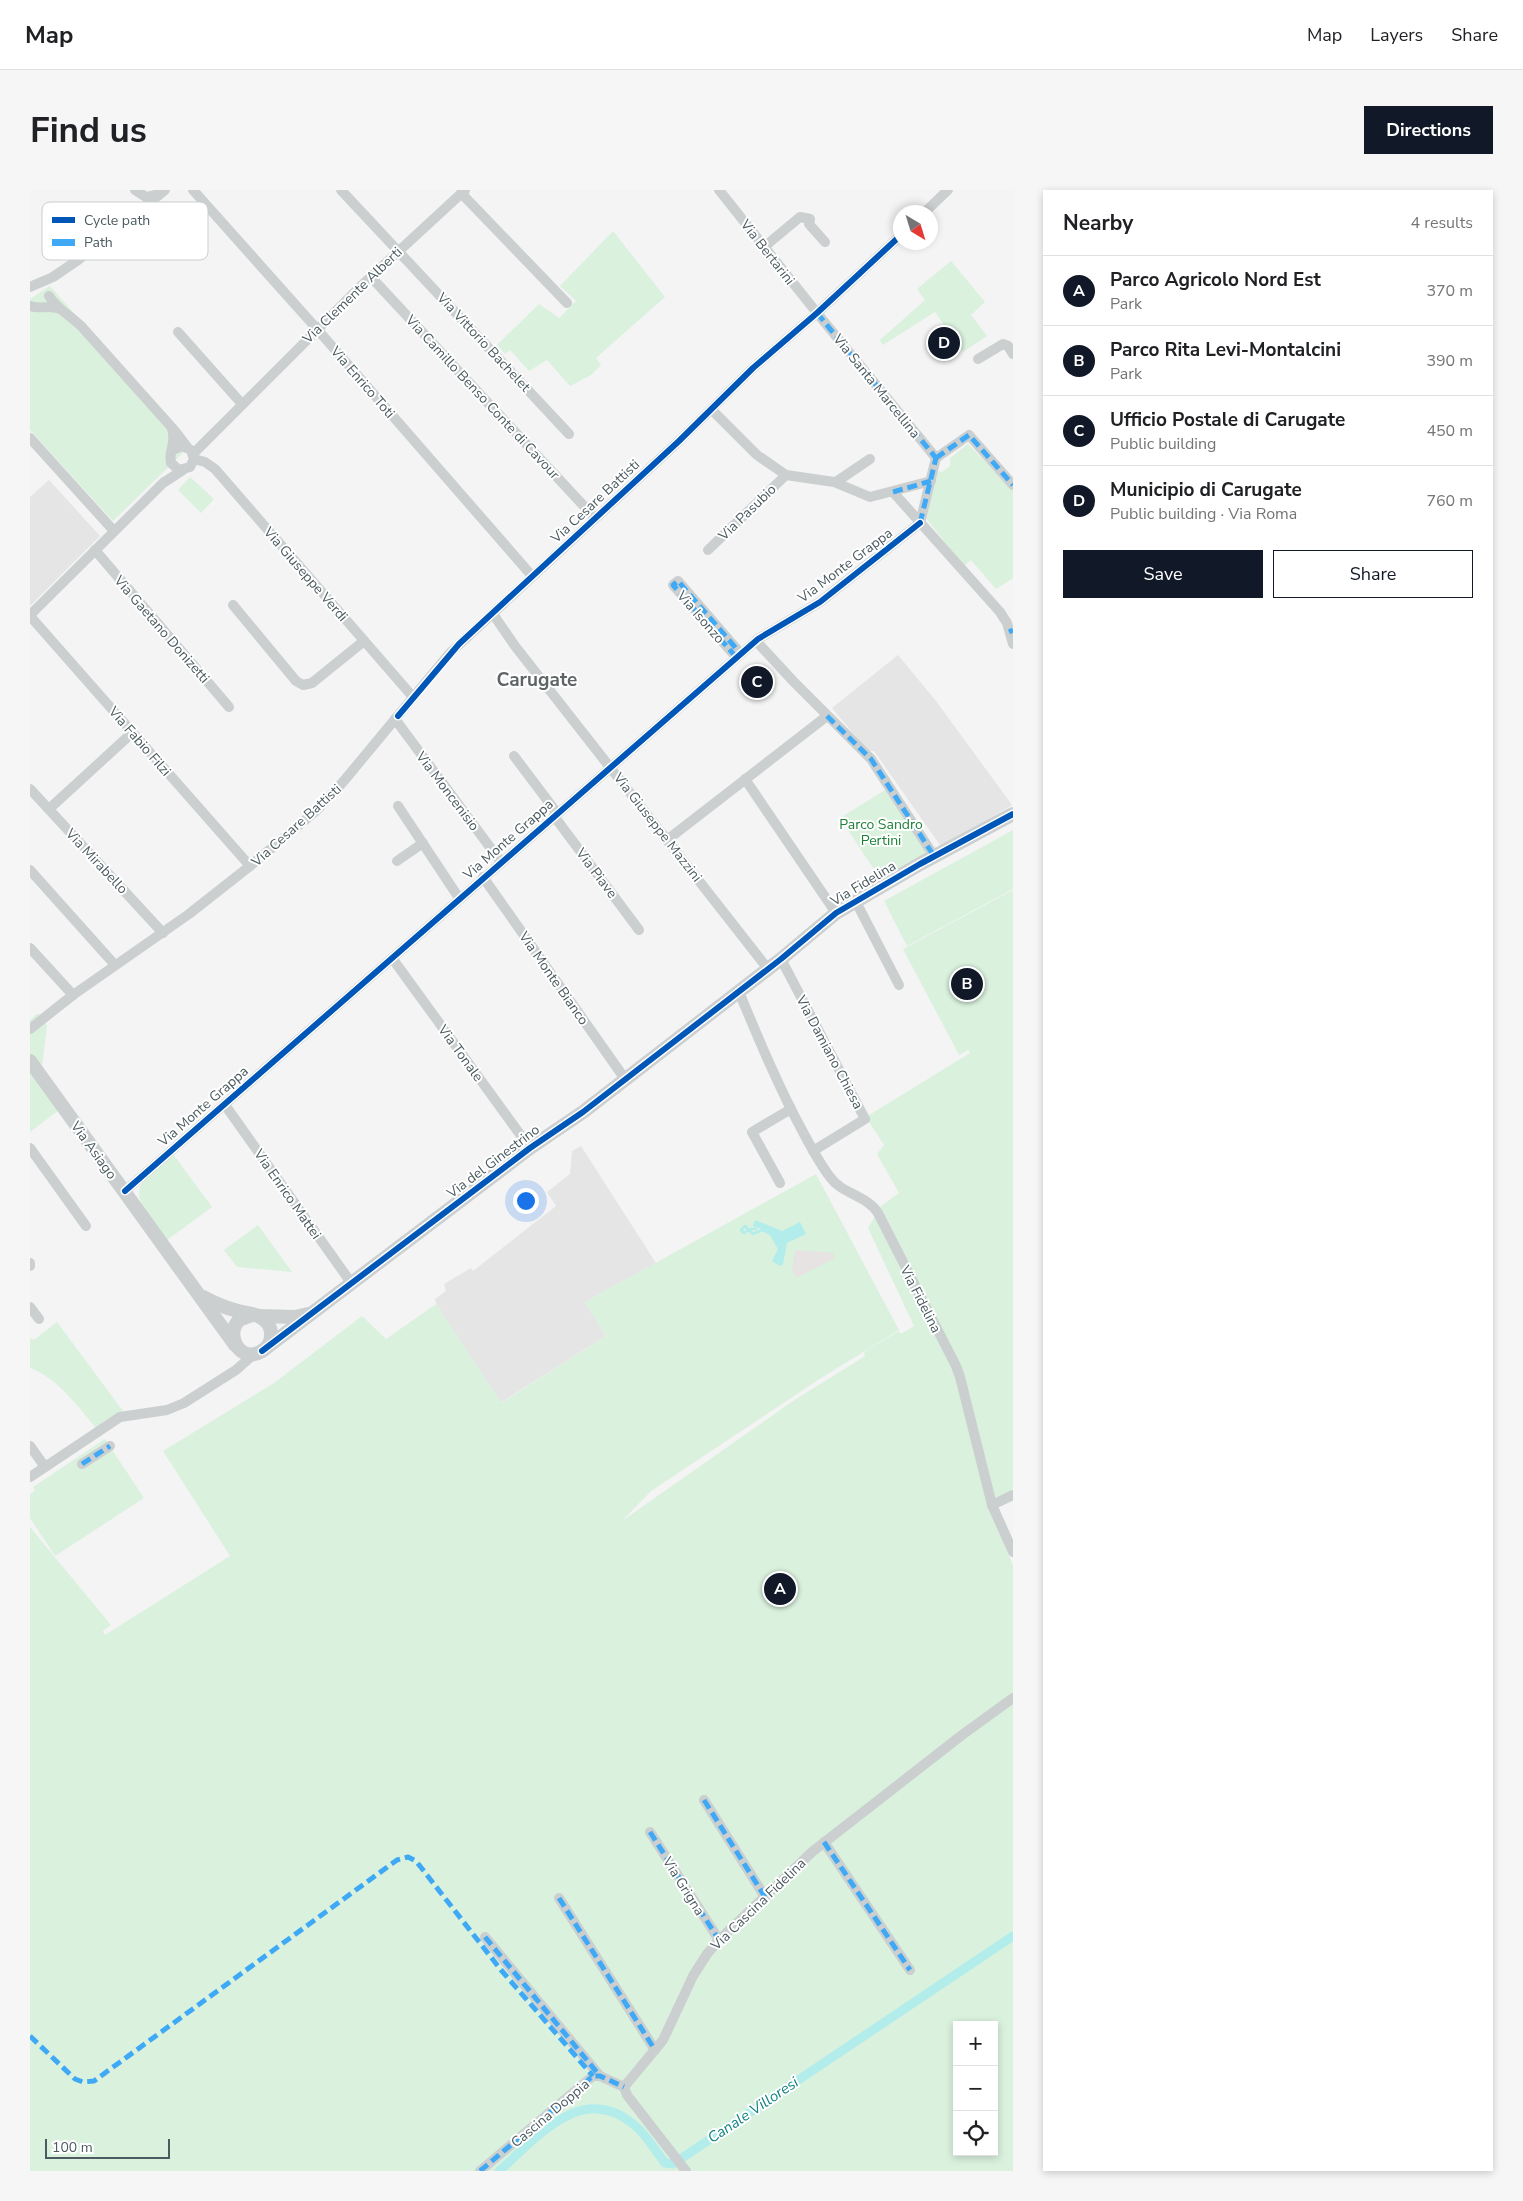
<!DOCTYPE html>
<html lang="en">
<head>
<meta charset="utf-8">
<style>
  body { margin:0; font-family:"Nunito Sans",sans-serif; background:#f6f6f6; color:#202124 }
  .controls { position:absolute; right:15px; bottom:15px; display:grid; overflow:hidden; border-radius:0px; box-shadow:0 2px 8px #0003 }
  .controls button { width:45px; height:45px; display:grid; place-items:center; padding:0; border:0; border-bottom:1px solid #e0e0e0; background:#fff; color:#202124; font:25px sans-serif }
  .compass { position:absolute; left:863px; top:15px; width:45px; height:45px; border-radius:50%; background:#fff; box-shadow:0 2px 8px #0003; rotate:142deg }
  .scale { position:absolute; left:15px; bottom:12px; width:125px; box-sizing:border-box; padding-left:5px; border:2px solid #4b5b60; border-top:0; font-size:14px; line-height:18px; white-space:nowrap; color:#4b5b60; -webkit-text-stroke:4px #fff; paint-order:stroke }
  .you { position:absolute; left:495px; top:1010px; width:18px; height:18px; margin:-12px; border:4px solid #fff; border-radius:50%; background:#1a73e8; box-shadow:0 0 0 8px #1a73e833 }
  .badge { display:grid; place-items:center; width:32px; height:32px; border-radius:50%; background:#111827; color:#fff; font-size:16px; font-weight:700 }
  .pin { position:absolute; translate:-50% -50%; border:2px solid #fff; box-shadow:0 1px 5px #0006 }
  .list { margin:0; padding:0; list-style:none }
  h2 { display:flex; justify-content:space-between; align-items:center; height:65px; margin:0; padding:0 20px; font-size:21px }
  h2 small { font-size:16px; font-weight:400; color:#757577 }
  .list li { display:grid; grid-template-columns:32px 1fr auto; gap:15px; align-items:center; box-sizing:border-box; height:70px; padding:0 20px; border-top:1px solid #e0e0e0 }
  .list b { display:block; font-size:19px; white-space:nowrap }
  .list p { margin:0; font-size:16px; white-space:nowrap; color:#757577 }
  .list em { font-size:16px; font-style:normal; color:#757577 }
  .actions { display:flex; gap:10px; padding:15px 20px }
  .actions a { flex:1; padding:11px 0; border:1px solid #111827; border-radius:0px; text-align:center; font-size:18px; color:#111827 }
  .actions .main { background:#111827; color:#fff }
  .icon { flex:none; width:28px; height:28px; fill:none; stroke:currentColor; stroke-width:2; stroke-linecap:round; stroke-linejoin:round }
  .map { position:relative; flex:none; width:983px; height:1981px; overflow:hidden; border-radius:0px }
  header { display:flex; align-items:center; gap:30px; box-sizing:border-box; height:70px; padding:0 25px; background:#fff; border-bottom:1px solid #e0e0e0 }
  header strong { font-size:24px }
  nav { display:flex; gap:28px; margin-inline-start:auto; font-size:18px }
  .intro { display:flex; align-items:center; justify-content:space-between; box-sizing:border-box; height:120px; padding:0 30px }
  h1 { margin:0; font-size:35px }
  .button { padding:12px 22px; border-radius:0px; background:#111827; color:#fff; font-size:18px; font-weight:700 }
  main { display:flex; gap:30px; padding:0 30px }
  aside { flex:1; background:#fff; border-radius:0px; box-shadow:0 2px 8px #0003 }
  .map>svg:first-child { display:block }
  .education { fill:#e6e5e6 }
  .green { fill:#daf1de; fill-rule:evenodd }
  .sand { fill:#e6e3e2 }
  .water { fill:#b2eceb }
  .lines { fill:none; stroke-linecap:round; stroke-linejoin:round }
  .stream { stroke:#b2eceb; stroke-width:2.5 }
  .canal { stroke:#b2eceb; stroke-width:9 }
  .street { stroke:#cbcfcf; stroke-width:10 }
  .secondary { stroke:#cccfd0; stroke-width:14 }
  .quiet { stroke:#3fa9f5; stroke-width:5; stroke-dasharray:10 5; stroke-linecap:butt }
  .cycleway-casing { stroke:#fff; stroke-width:9 }
  .cycleway { stroke:#0057b8; stroke-width:6 }
  .labels { text-anchor:middle; stroke-width:4; stroke-linejoin:round; paint-order:stroke }
  .street-label { font-size:14px; fill:#4b5b60; stroke:#fff }
  .park-label { font-size:14px; fill:#1d8037; stroke:#fff }
  .water-label { font-size:15px; font-style:italic; fill:#138381; stroke:#fff }
  .district-label { font-size:19px; font-weight:bold; fill:#5f6567; stroke:#fff }
  .key { fill:#fff; stroke:#c9cecf; stroke-width:1 }
  .key-label { font-size:14px; fill:#4b5b60 }
</style>
</head>
<body>
<header>
<strong>Map</strong>
<nav><a>Map</a><a>Layers</a><a>Share</a></nav>
</header>
<div class="intro"><h1>Find us</h1><a class="button">Directions</a></div>
<main>
<div class="map">
<svg width="983" height="1981" viewBox="0 0 983 1981">
  <rect width="100%" height="100%" fill="#f4f4f4"/>
  <g class="education">
    <polygon points="19,290 70,346 0,416 0,307"/>
    <polygon points="868,465 906,511 982,615 915,655 910,655 844,561 838,561 802,518"/>
    <polygon points="551,956 626,1073 555,1112 576,1146 470,1213 406,1114 405,1109 416,1101 414,1094 441,1078 443,1081 526,1016 517,1002 540,984 542,961"/>
  </g>
  <g class="green">
    <polygon points="583,41 635,107 566,168 571,175 561,185 540,196 517,170 499,181 480,160 475,164 467,155 509,114 529,128 546,111 530,96"/>
    <polygon points="921,71 955,112 941,125 957,146 933,162 905,122 853,155 850,150 895,110 887,99"/>
    <polygon points="20,96 161,255 83,331 0,240 0,109"/>
    <polygon points="938,254 983,300 983,388 966,399 941,370 934,376 895,327 906,281 912,282 920,276 920,268"/>
    <polygon points="160,287 184,309 171,323 148,300"/>
    <polygon points="855,600 898,665 851,690 810,628"/>
    <polygon points="983,640 983,699 877,756 854,711"/>
    <path d="M 983,700 L 983,1299 L 958,1316 L 983,1375 L 983,1981 L 0,1981 L 0,1337 L 81,1435 L 73,1441 L 75,1445 L 200,1366 L 133,1261 L 244,1193 L 332,1126 L 356,1149 L 406,1114 L 471,1213 L 576,1146 L 555,1112 L 786,984 L 869,1140 L 788,1190 L 621,1301 L 592,1331 L 763,1211 L 835,1166 L 834,1162 L 869,1141 L 871,1144 L 884,1136 L 838,1038 L 851,1016 L 869,1003 L 847,964 L 854,955 L 836,927 L 940,863 L 938,860 L 929,865 L 873,759 ZM 927,1835 L 964,1835 L 964,1962 L 927,1962 Z"/>
    <polygon points="8,823 17,836 12,877 33,917 0,942 0,830"/>
    <path d="M 143,964 L 182,1017 L 137,1050 C 126,1037 99,1010 113,991 C 121,981 133,973 143,964 Z"/>
    <polygon points="228,1035 262,1082 207,1077 194,1060"/>
    <path d="M 27,1132 L 93,1221 L 67,1239 C 48,1217 28,1188 0,1178 L 0,1148 L 4,1150 Z"/>
    <polygon points="75,1249 114,1308 25,1366 0,1328 0,1304 5,1301 3,1297"/>
  </g>
  <polygon class="sand" points="765,1060 803,1063 805,1068 766,1088 762,1080"/>
  <polygon class="water" points="725,1030 752,1041 770,1032 776,1044 757,1053 753,1074 750,1076 742,1071 748,1059 740,1045 737,1044 738,1041 723,1036"/>
  <g class="lines">
    <polyline class="stream" points="726,1039 721,1039 714,1043 711,1040 715,1036 723,1044 732,1040 739,1043"/>
    <path class="canal" d="M 469,1981 C 506,1949 551,1891 603,1934 C 616,1944 625,1960 635,1973 L 643,1974 L 983,1746"/>
    <g class="street">
      <polyline points="105,0 116,7 129,4"/>
      <polyline points="163,0 287,139 502,386"/>
      <polyline points="311,0 539,244"/>
      <polyline points="689,0 787,123 906,268"/>
      <polyline points="431,3 537,113"/>
      <polyline points="895,22 918,0"/>
      <polyline points="734,57 770,27 780,29 779,34 795,52"/>
      <polyline points="341,87 565,328"/>
      <polyline points="0,97 23,87 48,70 135,0"/>
      <path d="M 19,106 C 27,119 41,126 52,137 L 145,241 L 158,258"/>
      <path d="M 0,116 C 10,120 19,114 30,119"/>
      <polyline points="148,142 212,214"/>
      <polyline points="948,169 973,154 978,156 983,164"/>
      <polyline points="682,220 727,265 756,285 804,292 840,307 901,291"/>
      <path d="M 142,239 C 147,254 138,260 141,273 L 149,280 L 160,277 L 164,269 L 161,260 L 152,256 L 143,260"/>
      <polyline points="0,248 84,341"/>
      <polyline points="163,264 331,96 435,0"/>
      <polyline points="906,268 939,245 983,295"/>
      <polyline points="164,269 175,272 185,279 383,507"/>
      <polyline points="806,292 840,269"/>
      <polyline points="863,302 970,422 977,433 983,454"/>
      <polyline points="890,333 906,268"/>
      <polyline points="65,360 199,517"/>
      <polyline points="678,360 756,285"/>
      <polyline points="203,415 266,491 273,495 282,493 334,451"/>
      <polyline points="463,424 485,456 738,779"/>
      <polyline points="0,425 133,293 153,280"/>
      <polyline points="0,426 220,676"/>
      <polyline points="726,451 763,491 841,569 904,666"/>
      <polyline points="706,467 643,395 648,391 711,464"/>
      <polyline points="365,529 471,672"/>
      <polyline points="484,566 527,623"/>
      <polyline points="715,589 806,723"/>
      <polyline points="0,599 133,743"/>
      <polyline points="368,616 429,708"/>
      <polyline points="19,619 102,543"/>
      <polyline points="524,626 609,740"/>
      <polyline points="637,650 797,526"/>
      <polyline points="367,671 393,653"/>
      <polyline points="0,680 85,775"/>
      <polyline points="453,687 595,889"/>
      <polyline points="825,710 869,795"/>
      <polyline points="0,758 43,805"/>
      <polyline points="362,768 500,958"/>
      <polyline points="751,769 835,929 783,961"/>
      <path d="M 709,802 C 729,850 749,898 774,944 C 782,959 790,974 800,987 C 812,1004 836,1005 848,1023 L 926,1176 L 930,1187 L 962,1315 L 983,1362"/>
      <polyline points="0,839 43,805 159,724 220,676 286,621 313,592 420,463 649,251 723,178 787,123 871,45"/>
      <polyline points="195,915 322,1094"/>
      <polyline points="0,958 56,1036"/>
      <polyline points="750,993 722,942 761,919"/>
      <polyline points="95,1001 728,449 790,412 890,333"/>
      <polyline points="0,1073 0,1076"/>
      <polyline points="0,1117 9,1129"/>
      <polyline points="0,1256 15,1277"/>
      <polyline points="52,1274 80,1256"/>
      <polyline points="0,1287 90,1227 137,1220 154,1213 206,1180 224,1164"/>
      <polyline points="962,1315 983,1305"/>
      <polyline points="674,1610 735,1707"/>
      <polyline points="620,1642 689,1750"/>
      <polyline points="794,1652 880,1780"/>
      <polyline points="529,1708 625,1860"/>
      <polyline points="455,1747 570,1886"/>
      <polyline points="450,1981 563,1886 570,1886 594,1897"/>
      <polyline points="656,1981 597,1905 594,1897 633,1850 663,1786 677,1764 689,1750 782,1662 932,1545 983,1508"/>
    </g>
    <g class="secondary">
      <polyline points="0,871 205,1155"/>
      <path d="M 173,1107 C 184,1113 196,1118 208,1121 C 215,1123 224,1123 230,1127 C 244,1134 245,1153 232,1161 C 211,1174 194,1146 209,1130 L 222,1125"/>
      <polyline points="229,1126 265,1127 278,1124"/>
      <polyline points="232,1161 500,958 553,922 751,769 806,723 890,674 983,624"/>
    </g>
    <g class="quiet">
      <polyline points="787,123 906,268"/>
      <polyline points="906,268 939,245 983,295"/>
      <polyline points="863,302 901,291"/>
      <polyline points="890,333 906,268"/>
      <polyline points="979,442 983,440"/>
      <polyline points="706,467 643,395 648,391 711,464"/>
      <polyline points="797,526 841,569 904,666"/>
      <polyline points="52,1274 80,1256"/>
      <polyline points="674,1610 735,1707"/>
      <polyline points="620,1642 689,1750"/>
      <polyline points="794,1652 880,1780"/>
      <polyline points="529,1708 625,1860"/>
      <polyline points="455,1747 570,1886"/>
      <polyline points="0,1846 45,1889 53,1892 64,1891 367,1670 378,1667 386,1671 471,1780 563,1886"/>
      <polyline points="450,1981 563,1886 570,1886 594,1897"/>
    </g>
    <g class="cycleway-casing">
      <g id="cycleway">
        <polyline points="368,526 429,454 649,251 723,178 787,123 871,45"/>
        <polyline points="95,1001 728,449 790,412 890,333"/>
        <polyline points="232,1161 500,958 553,922 751,769 806,723 890,674 983,624"/>
      </g>
    </g>
    <use href="#cycleway" class="cycleway"/>
  </g>
  <g class="labels">
    <g class="street-label">
      <text transform="translate(738 62) rotate(52)" y="5">Via Bertarini</text>
      <text transform="translate(322 105) rotate(-44)" y="5">Via Clemente Alberti</text>
      <text transform="translate(454 152) rotate(47)" y="5">Via Vittorio Bachelet</text>
      <text transform="translate(333 192) rotate(49)" y="5">Via Enrico Toti</text>
      <text transform="translate(847 196) rotate(51)" y="5">Via Santa Marcellina</text>
      <text transform="translate(453 207) rotate(47)" y="5">Via Camillo Benso Conte di Cavour</text>
      <text transform="translate(565 311) rotate(-43)" y="5">Via Cesare Battisti</text>
      <text transform="translate(717 322) rotate(-44)" y="5">Via Pasubio</text>
      <text transform="translate(815 375) rotate(-37)" y="5">Via Monte Grappa</text>
      <text transform="translate(276 384) rotate(49)" y="5">Via Giuseppe Verdi</text>
      <text transform="translate(671 427) rotate(49)" y="5">Via Isonzo</text>
      <text transform="translate(132 439) rotate(49)" y="5">Via Gaetano Donizetti</text>
      <text transform="translate(110 551) rotate(49)" y="5">Via Fabio Filzi</text>
      <text transform="translate(418 601) rotate(53)" y="5">Via Moncenisio</text>
      <text transform="translate(266 635) rotate(-42)" y="5">Via Cesare Battisti</text>
      <text transform="translate(628 637) rotate(52)" y="5">Via Giuseppe Mazzini</text>
      <text transform="translate(478 649) rotate(-41)" y="5">Via Monte Grappa</text>
      <text transform="translate(67 671) rotate(47)" y="5">Via Mirabello</text>
      <text transform="translate(567 683) rotate(53)" y="5">Via Piave</text>
      <text transform="translate(833 693) rotate(-31)" y="5">Via Fidelina</text>
      <text transform="translate(524 788) rotate(55)" y="5">Via Monte Bianco</text>
      <text transform="translate(800 862) rotate(62)" y="5">Via Damiano Chiesa</text>
      <text transform="translate(431 863) rotate(54)" y="5">Via Tonale</text>
      <text transform="translate(173 916) rotate(-41)" y="5">Via Monte Grappa</text>
      <text transform="translate(64 960) rotate(54)" y="5">Via Asiago</text>
      <text transform="translate(463 971) rotate(-37)" y="5">Via del Ginestrino</text>
      <text transform="translate(258 1004) rotate(55)" y="5">Via Enrico Mattei</text>
      <text transform="translate(891 1109) rotate(63)" y="5">Via Fidelina</text>
      <text transform="translate(654 1696) rotate(58)" y="5">Via Grigna</text>
      <text transform="translate(728 1714) rotate(-44)" y="5">Via Cascina Fidelina</text>
      <text transform="translate(520 1923) rotate(-40)" y="5">Cascina Doppia</text>
    </g>
    <g class="park-label">
      <text x="851" y="639">Parco Sandro<tspan x="851" dy="16">Pertini</tspan></text>
    </g>
    <g class="water-label">
      <text transform="translate(723 1920) rotate(-34)" y="5">Canale Villoresi</text>
    </g>
    <g class="district-label">
      <text x="507" y="496">Carugate</text>
    </g>
  </g>
  <rect x="12" y="12" width="166" height="58" rx="8" class="key"/>
  <rect x="22" y="27" width="23" height="6" fill="#0057b8"/>
  <rect x="22" y="49" width="23" height="7" fill="#3fa9f5"/>
  <g class="key-label">
    <text x="54" y="35">Cycle path</text>
    <text x="54" y="57">Path</text>
  </g>
</svg>
<div class="controls">
<button>+</button>
<button>−</button>
<button><svg class="icon" aria-label="locate" viewBox="0 0 24 24"><circle cx="12" cy="12" r="6"/><path d="M12 2v4M12 18v4M2 12h4M18 12h4"/></svg></button>
</div>
<svg class="compass" viewBox="-18 -18 36 36"><path d="M0-13l5 13h-10z" fill="#e53935"/><path d="M0 13l5-13h-10z" fill="#757577"/></svg>
<div class="scale">100 m</div>
<div class="you"></div>
<div class="pin badge" style="left:750px;top:1399px">A</div>
<div class="pin badge" style="left:937px;top:794px">B</div>
<div class="pin badge" style="left:727px;top:492px">C</div>
<div class="pin badge" style="left:914px;top:153px">D</div>
</div>
<aside>
<h2>Nearby<small>4 results</small></h2>
<ul class="list">
<li><span class="badge">A</span><div><b>Parco Agricolo Nord Est</b><p>Park</p></div><em>370 m</em></li>
<li><span class="badge">B</span><div><b>Parco Rita Levi-Montalcini</b><p>Park</p></div><em>390 m</em></li>
<li><span class="badge">C</span><div><b>Ufficio Postale di Carugate</b><p>Public building</p></div><em>450 m</em></li>
<li><span class="badge">D</span><div><b>Municipio di Carugate</b><p>Public building · Via Roma</p></div><em>760 m</em></li>
</ul>
<div class="actions"><a class="main">Save</a><a>Share</a></div>
</aside>
</main>
</body>
</html>
